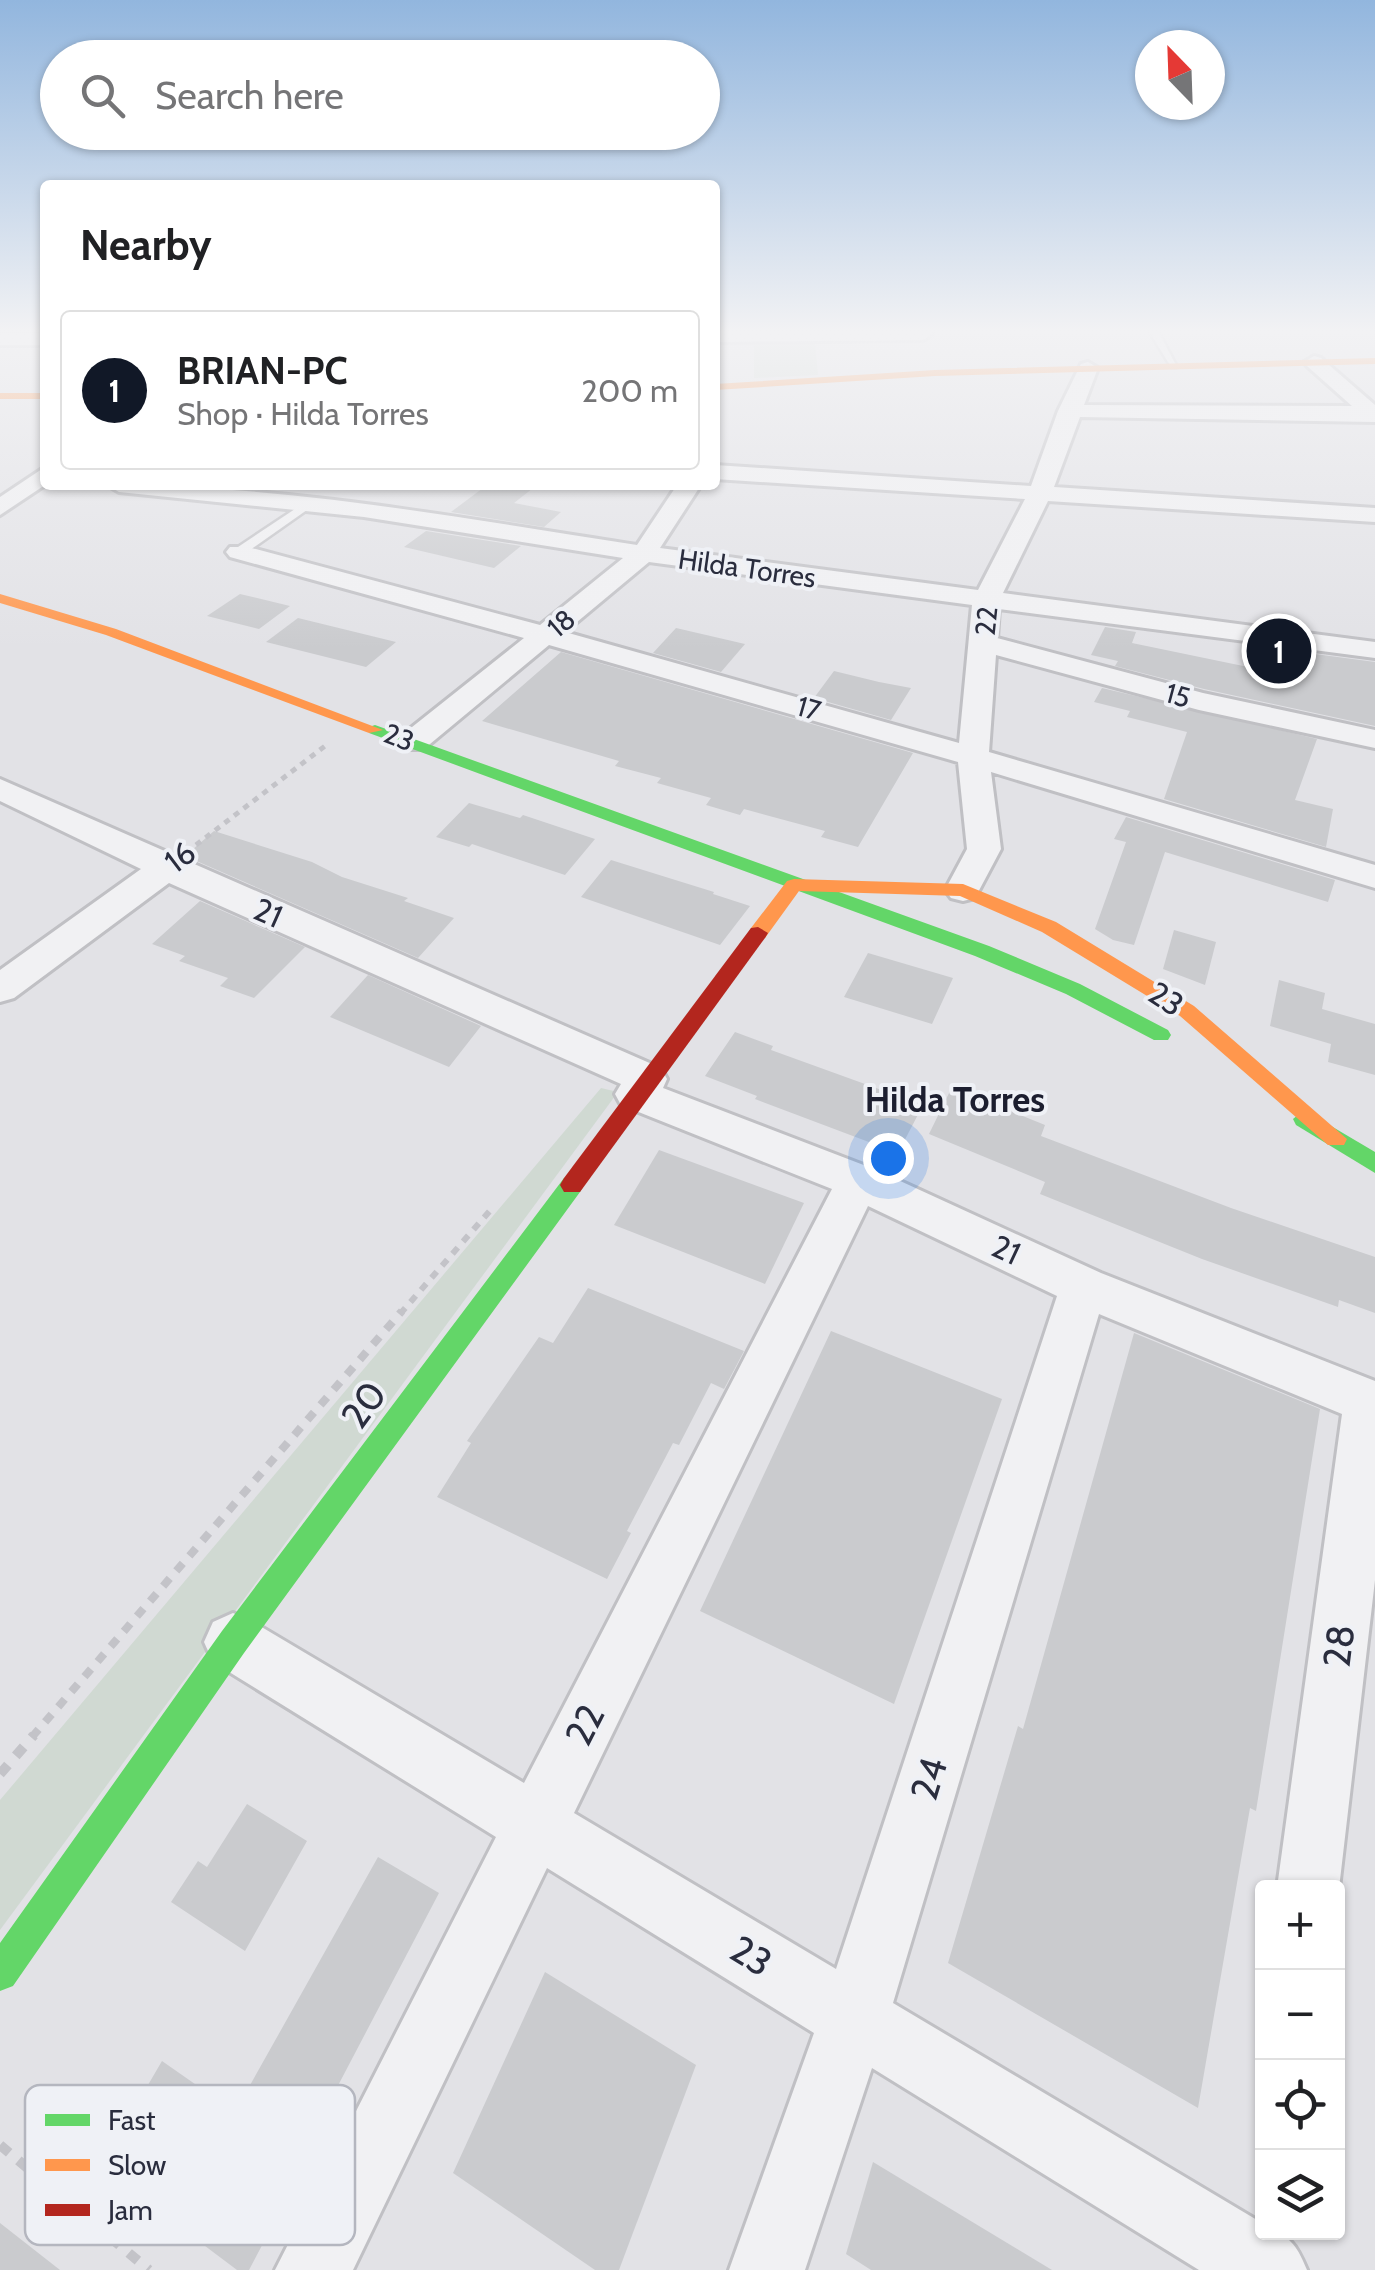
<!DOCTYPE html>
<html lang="en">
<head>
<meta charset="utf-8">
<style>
  body { margin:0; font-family:Cabin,sans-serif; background:#f2f2f2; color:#202124 }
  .controls { position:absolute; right:30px; bottom:30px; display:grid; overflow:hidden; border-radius:10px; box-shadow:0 2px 8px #0004 }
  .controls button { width:90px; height:90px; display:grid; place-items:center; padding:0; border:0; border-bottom:2px solid #e0e0e0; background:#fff; color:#202124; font:50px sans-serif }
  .compass { position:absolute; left:1135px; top:30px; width:90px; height:90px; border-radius:50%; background:#fff; box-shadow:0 2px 8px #0004; rotate:337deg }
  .you { position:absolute; left:888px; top:1158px; width:35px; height:35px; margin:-25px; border:8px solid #fff; border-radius:50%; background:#1a73e8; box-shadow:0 0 0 15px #1a73e833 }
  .badge { display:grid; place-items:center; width:65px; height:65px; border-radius:50%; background:#111827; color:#fff; font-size:32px; font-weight:700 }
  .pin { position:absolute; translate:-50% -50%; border:5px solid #fff; box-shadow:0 2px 10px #0006 }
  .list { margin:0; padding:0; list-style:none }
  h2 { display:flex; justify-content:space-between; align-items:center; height:130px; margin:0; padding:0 40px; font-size:42px }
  h2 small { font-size:32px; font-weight:400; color:#757577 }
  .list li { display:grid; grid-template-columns:65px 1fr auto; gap:30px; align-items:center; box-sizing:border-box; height:160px; margin:0 20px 20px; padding:0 20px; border:2px solid #e0e0e0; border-radius:10px }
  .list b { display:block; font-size:38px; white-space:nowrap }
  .list p { margin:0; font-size:32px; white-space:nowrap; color:#757577 }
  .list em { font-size:32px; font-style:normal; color:#757577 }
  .icon { flex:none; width:55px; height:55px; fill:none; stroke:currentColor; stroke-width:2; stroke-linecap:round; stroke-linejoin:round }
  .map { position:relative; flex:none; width:1375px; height:2270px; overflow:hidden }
  .search { position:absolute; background:#fff; box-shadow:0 2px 8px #0004; left:40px; top:40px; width:680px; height:110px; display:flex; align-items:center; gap:25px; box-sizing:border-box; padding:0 35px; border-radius:55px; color:#757577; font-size:38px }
  .panel { position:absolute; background:#fff; box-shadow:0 2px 8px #0004; left:40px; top:180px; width:680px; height:310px; border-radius:10px }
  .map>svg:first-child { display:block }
  .green { fill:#d0d9d2 }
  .building { fill:#cacbce }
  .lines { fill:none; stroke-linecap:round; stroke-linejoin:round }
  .lane-casing { stroke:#c0c0c4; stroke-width:5 }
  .street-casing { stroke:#c0c0c4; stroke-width:6 }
  .path-far3 { stroke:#c3c3c8; stroke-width:5; stroke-dasharray:6 6; stroke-linecap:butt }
  .path-far2 { stroke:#c3c3c8; stroke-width:6; stroke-dasharray:8 8; stroke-linecap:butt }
  .path-far1 { stroke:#c3c3c8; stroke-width:8; stroke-dasharray:10 10; stroke-linecap:butt }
  .path { stroke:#c3c3c8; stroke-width:10; stroke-dasharray:12 12; stroke-linecap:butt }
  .lane { fill:#f1f1f3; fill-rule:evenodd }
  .street { fill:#f1f1f3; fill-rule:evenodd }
  .fast { fill:#63d668; fill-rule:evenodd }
  .slow { fill:#ff974d; fill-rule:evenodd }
  .jam { fill:#b3261e; fill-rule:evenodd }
  .labels { text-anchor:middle; stroke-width:8; stroke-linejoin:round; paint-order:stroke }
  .far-street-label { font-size:28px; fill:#2a2d3e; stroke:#eff1f6 }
  .street-label { font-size:32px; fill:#2a2d3e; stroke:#eff1f6 }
  .neighbourhood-label { font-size:35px; font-weight:bold; fill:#1c1e2f; stroke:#eff1f6 }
  .near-street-label { font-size:38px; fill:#2a2d3e; stroke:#eff1f6 }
  .key { fill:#eff1f6; stroke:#b4b6bf; stroke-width:2.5 }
  .key-label { font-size:28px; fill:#2a2d3e }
</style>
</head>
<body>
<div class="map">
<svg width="1375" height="2270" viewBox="0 0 1375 2270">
  <rect width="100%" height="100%" fill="#e2e2e6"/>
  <g class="green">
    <polygon points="815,342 818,375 754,378 754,343"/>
    <polygon points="601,1088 618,1092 0,1930 0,1800"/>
  </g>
  <g class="building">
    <polygon points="487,485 537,485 514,503 561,512 544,527 451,512"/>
    <polygon points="426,531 521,546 494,568 404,547"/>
    <polygon points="240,594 290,606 259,629 207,616"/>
    <polygon points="298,618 396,642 366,667 266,642"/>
    <polygon points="1105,627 1136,632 1132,643 1248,667 1254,646 1375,662 1375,726 1204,689 1115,666 1118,661 1091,655"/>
    <polygon points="676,628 745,644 721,672 653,653"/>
    <polygon points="561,652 913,753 858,847 821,837 825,831 744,809 740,815 706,805 711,798 657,783 661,778 615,766 619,761 482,721"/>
    <polygon points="834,671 879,682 911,688 891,720 814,698"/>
    <polygon points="1102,688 1317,739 1295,800 1333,809 1326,847 1164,799 1187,732 1127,717 1130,711 1094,702"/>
    <polygon points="469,803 520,818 523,815 595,839 565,875 472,844 469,847 436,837"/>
    <polygon points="1126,817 1335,880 1328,902 1165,852 1134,945 1113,940 1095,929 1126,842 1114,839"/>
    <polygon points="214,831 312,862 342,877 408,898 404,901 454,918 418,958 185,856"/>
    <polygon points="611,860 714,892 713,894 750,906 720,945 581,897"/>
    <polygon points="200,901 305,947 254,998 220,986 228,978 179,961 185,956 152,944"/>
    <polygon points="1174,930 1216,942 1205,985 1163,969"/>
    <polygon points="868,953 953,978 932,1024 844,997"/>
    <polygon points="368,975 481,1026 449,1067 330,1017"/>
    <polygon points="1279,980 1325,993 1322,1009 1375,1024 1375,1075 1328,1062 1331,1044 1270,1026"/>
    <polygon points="735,1032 773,1046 771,1050 923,1105 898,1153 755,1099 757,1096 705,1076"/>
    <polygon points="952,1087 1045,1125 1041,1136 1231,1208 1375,1257 1375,1313 1339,1300 1338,1307 1202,1259 1040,1194 1045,1182 929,1134"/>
    <polygon points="659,1150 804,1203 765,1284 614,1225"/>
    <polygon points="588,1288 744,1351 724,1389 711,1383 679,1445 673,1443 627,1531 631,1533 607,1579 437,1497 471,1443 467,1441 539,1337 553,1343"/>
    <polygon points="831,1331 1002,1399 894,1704 700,1611"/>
    <polygon points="1134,1333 1320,1409 1256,1811 1250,1808 1198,2108 948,1963 1018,1726 1023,1729"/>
    <polygon points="247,1804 307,1841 245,1951 171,1902 198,1861 207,1867"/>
    <polygon points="378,1857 439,1893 300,2158 306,2162 249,2270 237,2270 100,2167 162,2061 235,2112"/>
    <polygon points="545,1972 696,2065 619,2270 595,2270 453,2173"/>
    <polygon points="873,2162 1052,2270 871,2270 846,2254"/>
    <polygon points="0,2223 60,2270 0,2270"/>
  </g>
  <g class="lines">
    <g class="lane-casing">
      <g id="lane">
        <polygon points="1149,331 1158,331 1177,367 1171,367"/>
        <polygon points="304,503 314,505 243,555 235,555 235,549"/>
      </g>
    </g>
    <g class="street-casing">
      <g id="street">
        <polygon points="715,331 931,331 932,334 923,340 715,342"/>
        <rect x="0" y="333" width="45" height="12"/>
        <path d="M 1314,356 L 1321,358 L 1375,405 L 1375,422 L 1080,417 L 1054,487 L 1375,508 L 1375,522 L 1048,501 L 1003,593 L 1375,642 L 1375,658 L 999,609 L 997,638 L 1203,693 L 1375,730 L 1375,748 L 1199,710 L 996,655 L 989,752 L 1375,865 L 1375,888 L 991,772 L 1001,849 L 975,898 L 963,901 L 951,898 L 945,890 L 967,849 L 958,762 L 549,645 L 424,749 L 402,749 L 398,742 L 402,735 L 524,638 L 230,557 L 226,552 L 230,547 L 248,547 L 540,625 L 623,558 L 364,517 L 119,492 L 107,485 C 286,485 461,518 637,545 L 677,485 L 701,485 L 660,548 L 978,590 L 1025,499 L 715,479 L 715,465 L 1031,486 L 1058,411 L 1081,364 L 1088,362 L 1098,368 L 1084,405 L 1352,406 L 1307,366 L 1304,362 ZM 649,562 L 972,605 L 959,743 L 565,632 Z"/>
        <polygon points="45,467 45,485 0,515 0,497"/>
        <path d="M 0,779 L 661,1068 L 667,1079 L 663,1088 L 874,1169 L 1101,1273 L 1375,1381 L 1375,1580 L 1338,1897 L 1338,1888 L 1277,1888 L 1342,1414 L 1099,1314 L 893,2003 L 1262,2223 L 1262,2232 C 1290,2232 1297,2246 1307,2270 L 1199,2270 L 872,2068 L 805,2270 L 729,2270 L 814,2033 L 547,1868 L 353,2270 L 275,2270 L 496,1837 L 213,1662 L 204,1642 L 213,1622 L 233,1613 L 253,1622 L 524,1783 L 832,1189 L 621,1105 L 615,1094 L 621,1084 L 169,883 L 14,998 L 0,1002 L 0,970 L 141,869 L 0,801 ZM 868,1206 L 1057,1296 L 836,1969 L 574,1813 Z"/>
      </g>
    </g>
    <polyline class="path-far3" points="196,845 325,746"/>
    <polyline class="path-far2" points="400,1314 494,1206"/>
    <polyline class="path-far1" points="32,1737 402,1311"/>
    <g class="path">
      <polyline points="0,1774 34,1735"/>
      <polyline points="0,2145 149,2270"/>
    </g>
    <use href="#lane" class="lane"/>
    <use href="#street" class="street"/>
    <g class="fast">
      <polygon points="375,725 989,946 1080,984 1168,1030 1171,1035 1168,1040 1154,1040 1066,994 975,956 369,733 369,727"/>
      <polygon points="1304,1110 1375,1152 1375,1173 1296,1125 1293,1119"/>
      <polygon points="572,1176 580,1178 584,1185 580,1192 244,1653 13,1986 0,1991 0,1943 222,1631 564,1178"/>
    </g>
    <g class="slow">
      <polygon points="1375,358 1375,364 935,376 715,390 715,384 935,370"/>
      <rect x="0" y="393" width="45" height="6"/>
      <polygon points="0,594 116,629 383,730 369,733 106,635 0,603"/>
      <polygon points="794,879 963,884 1056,922 1194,1006 1347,1139 1344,1145 1328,1145 1180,1016 1042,932 960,896 799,891 765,938 751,938 748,933 751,928 787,881"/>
    </g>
    <polygon class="jam" points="758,927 768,933 765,938 580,1192 564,1192 560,1185 564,1178 751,928"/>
  </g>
  <linearGradient id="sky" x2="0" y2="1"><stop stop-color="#92b6de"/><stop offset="0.51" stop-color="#f2f2f4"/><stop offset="1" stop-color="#f2f2f4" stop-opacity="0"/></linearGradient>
  <rect width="1375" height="649" fill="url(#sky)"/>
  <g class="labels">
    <g class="far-street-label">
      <text transform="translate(747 568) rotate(8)" y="10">Hilda Torres</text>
      <text transform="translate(986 621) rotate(-84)" y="10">22</text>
      <text transform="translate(561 623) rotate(-40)" y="10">18</text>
      <text transform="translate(1178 695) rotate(15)" y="10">15</text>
      <text transform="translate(809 708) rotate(16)" y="10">17</text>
      <text transform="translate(399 737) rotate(21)" y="10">23</text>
    </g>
    <g class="street-label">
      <text transform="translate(180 857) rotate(-37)" y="11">16</text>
      <text transform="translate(268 913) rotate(24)" y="11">21</text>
      <text transform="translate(1166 999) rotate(33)" y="11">23</text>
      <text transform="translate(1006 1250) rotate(25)" y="11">21</text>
    </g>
    <g class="neighbourhood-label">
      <text x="955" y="1112">Hilda Torres</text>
    </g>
    <g class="near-street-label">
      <text transform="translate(364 1405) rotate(-54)" y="13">20</text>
      <text transform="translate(1339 1646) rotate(-83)" y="13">28</text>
      <text transform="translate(585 1725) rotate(-63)" y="13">22</text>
      <text transform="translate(929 1779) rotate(-73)" y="13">24</text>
      <text transform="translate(751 1956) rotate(31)" y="13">23</text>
    </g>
  </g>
  <rect x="25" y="2085" width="330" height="160" rx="15" class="key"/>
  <rect x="45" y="2114" width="45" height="12" fill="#63d668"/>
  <rect x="45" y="2159" width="45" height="12" fill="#ff974d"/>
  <rect x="45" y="2204" width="45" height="12" fill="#b3261e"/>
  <g class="key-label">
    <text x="108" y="2130">Fast</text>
    <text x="108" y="2175">Slow</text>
    <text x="108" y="2220">Jam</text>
  </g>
</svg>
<div class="controls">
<button>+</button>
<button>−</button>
<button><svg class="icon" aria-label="locate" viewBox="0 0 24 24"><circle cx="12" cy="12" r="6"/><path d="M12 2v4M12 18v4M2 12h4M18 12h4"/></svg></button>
<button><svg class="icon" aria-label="layers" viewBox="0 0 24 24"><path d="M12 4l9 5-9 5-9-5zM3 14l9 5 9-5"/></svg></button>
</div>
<svg class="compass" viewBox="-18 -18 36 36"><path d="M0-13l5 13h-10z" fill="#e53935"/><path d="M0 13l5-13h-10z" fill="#757577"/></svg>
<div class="you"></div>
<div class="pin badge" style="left:1279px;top:651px">1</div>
<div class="search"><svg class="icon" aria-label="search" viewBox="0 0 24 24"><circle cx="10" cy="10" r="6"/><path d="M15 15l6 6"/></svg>Search here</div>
<section class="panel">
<h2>Nearby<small></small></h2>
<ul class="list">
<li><span class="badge">1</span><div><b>BRIAN-PC</b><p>Shop · Hilda Torres</p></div><em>200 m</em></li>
</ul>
</section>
</div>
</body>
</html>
